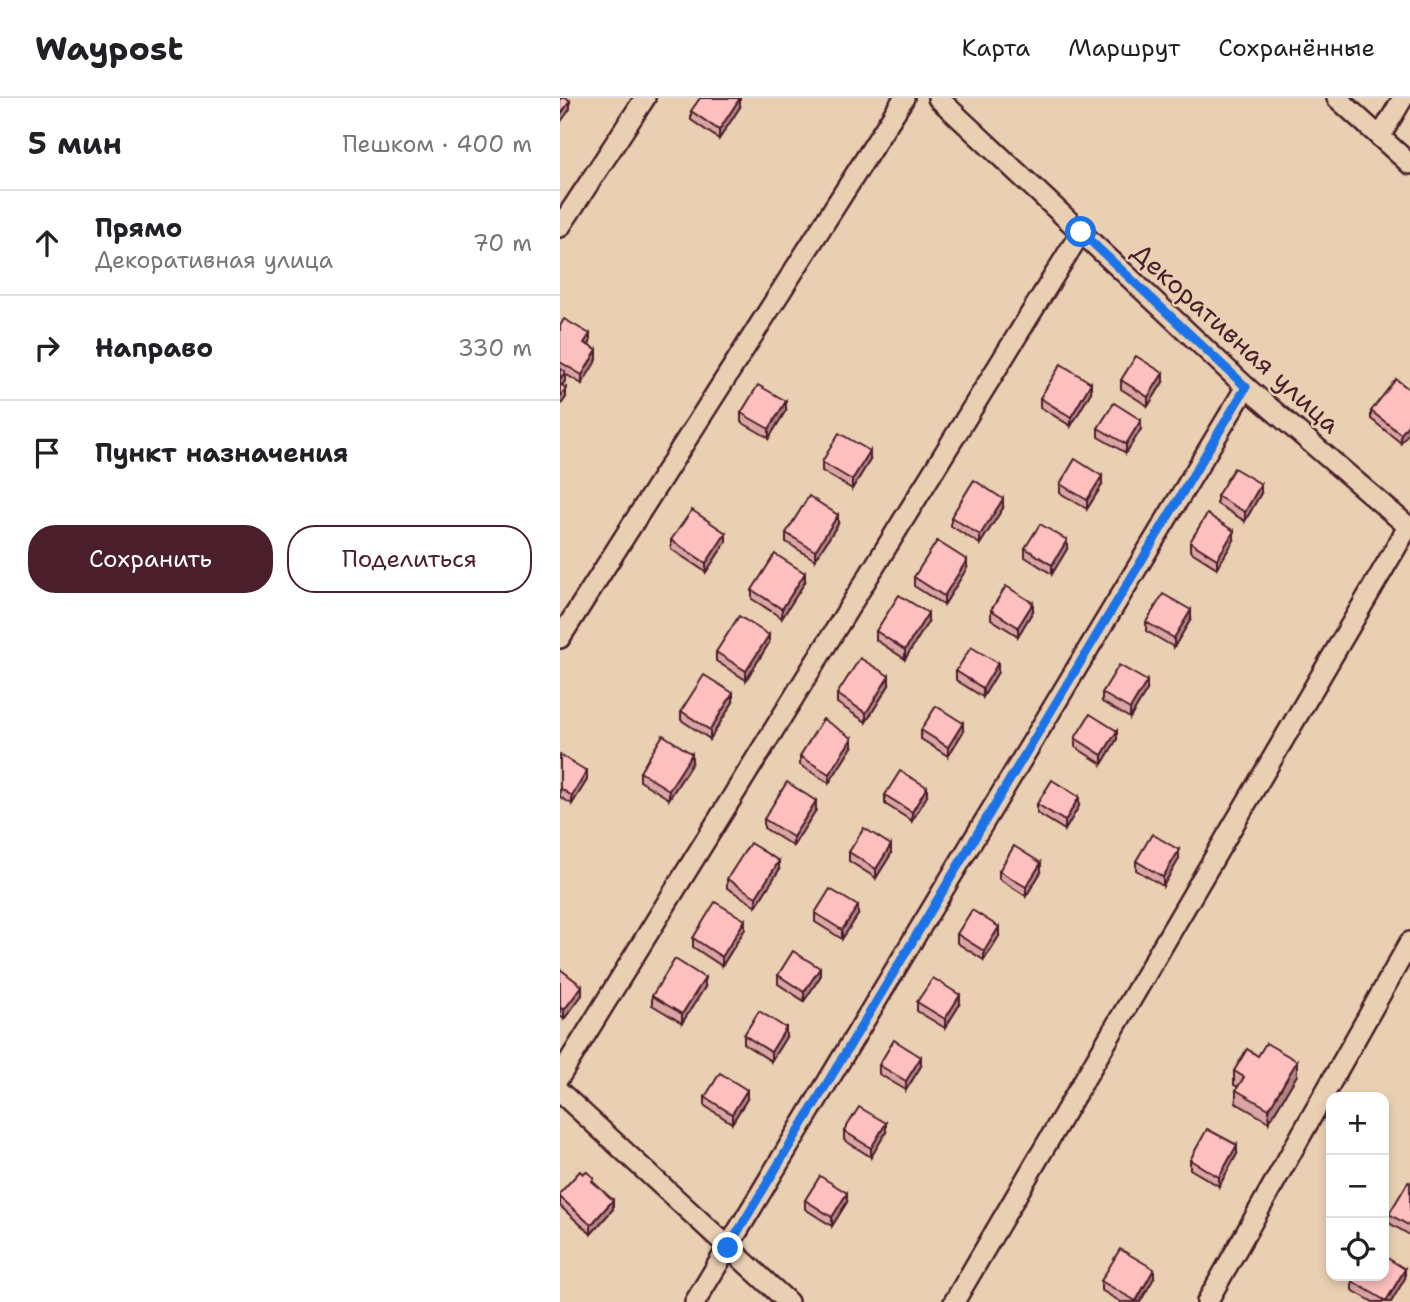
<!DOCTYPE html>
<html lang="ru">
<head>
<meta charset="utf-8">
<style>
  body { margin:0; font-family:"Shantell Sans",sans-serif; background:#f6f6f6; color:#202124 }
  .controls { position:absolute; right:21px; bottom:21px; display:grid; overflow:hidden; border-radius:14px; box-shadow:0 4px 10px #0003 }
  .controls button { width:63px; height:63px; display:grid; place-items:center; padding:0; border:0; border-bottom:2px solid #e0e0e0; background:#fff; color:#202124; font:35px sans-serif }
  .stop { position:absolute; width:21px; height:21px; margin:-16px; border:5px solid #1a73e8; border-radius:50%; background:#fff }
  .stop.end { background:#1a73e8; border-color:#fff; box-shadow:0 2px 7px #0008 }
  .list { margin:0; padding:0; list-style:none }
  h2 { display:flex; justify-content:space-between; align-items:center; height:91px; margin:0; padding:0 28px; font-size:30px }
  h2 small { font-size:23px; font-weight:400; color:#757577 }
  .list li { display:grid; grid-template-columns:46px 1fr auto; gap:21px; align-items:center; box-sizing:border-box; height:105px; padding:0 28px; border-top:2px solid #e0e0e0 }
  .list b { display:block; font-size:26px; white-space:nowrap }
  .list p { margin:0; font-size:23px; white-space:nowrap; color:#757577 }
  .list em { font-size:23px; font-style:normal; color:#757577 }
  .actions { display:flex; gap:14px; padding:21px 28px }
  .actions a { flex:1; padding:16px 0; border:2px solid #4a1f2b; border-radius:28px; text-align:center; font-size:24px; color:#4a1f2b }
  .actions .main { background:#4a1f2b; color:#fff }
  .icon { flex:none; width:38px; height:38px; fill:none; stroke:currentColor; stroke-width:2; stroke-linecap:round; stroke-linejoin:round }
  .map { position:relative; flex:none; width:850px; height:1204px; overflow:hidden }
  header { display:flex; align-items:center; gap:42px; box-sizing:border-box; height:98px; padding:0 35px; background:#fff; border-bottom:2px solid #e0e0e0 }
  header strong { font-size:33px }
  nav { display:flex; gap:38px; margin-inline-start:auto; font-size:24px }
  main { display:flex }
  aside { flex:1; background:#fff }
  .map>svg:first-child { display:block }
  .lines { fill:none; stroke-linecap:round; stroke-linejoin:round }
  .minor-casing { stroke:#4a1f2b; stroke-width:24 }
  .minor { stroke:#ead0b2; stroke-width:19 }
  .wall { fill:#daa5a3; stroke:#4a1f2b; stroke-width:2 }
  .shaded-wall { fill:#b18685; stroke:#4a1f2b; stroke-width:2 }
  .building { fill:#fdc0be; stroke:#4a1f2b; stroke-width:2 }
  .route { stroke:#1a73e8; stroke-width:9 }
  .labels { text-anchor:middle; stroke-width:5; stroke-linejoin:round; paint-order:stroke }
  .street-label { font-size:26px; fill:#4a1f2b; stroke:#ead0b2 }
</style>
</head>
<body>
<header>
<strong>Waypost</strong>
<nav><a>Карта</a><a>Маршрут</a><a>Сохранённые</a></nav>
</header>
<main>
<aside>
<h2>5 мин<small>Пешком · 400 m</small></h2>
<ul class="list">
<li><svg class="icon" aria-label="ahead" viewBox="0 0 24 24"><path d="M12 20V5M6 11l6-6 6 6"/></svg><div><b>Прямо</b><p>Декоративная улица</p></div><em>70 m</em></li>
<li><svg class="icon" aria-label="right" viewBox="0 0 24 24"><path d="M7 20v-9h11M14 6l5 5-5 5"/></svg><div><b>Направо</b></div><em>330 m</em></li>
<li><svg class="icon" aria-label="arrive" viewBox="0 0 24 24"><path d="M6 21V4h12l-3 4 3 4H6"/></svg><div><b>Пункт назначения</b></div></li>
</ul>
<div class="actions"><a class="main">Сохранить</a><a>Поделиться</a></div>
</aside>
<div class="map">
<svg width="850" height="1204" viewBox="0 0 850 1204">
  <rect width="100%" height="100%" fill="#ead0b2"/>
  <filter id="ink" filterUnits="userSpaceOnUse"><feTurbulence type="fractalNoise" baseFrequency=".0143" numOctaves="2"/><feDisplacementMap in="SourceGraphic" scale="14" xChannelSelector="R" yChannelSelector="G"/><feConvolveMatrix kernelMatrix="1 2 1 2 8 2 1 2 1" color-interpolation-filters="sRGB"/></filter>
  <g filter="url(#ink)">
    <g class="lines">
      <g class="minor-casing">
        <g id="minor">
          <polyline points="378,0 686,289 850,430"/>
          <polyline points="777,0 850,66"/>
          <polyline points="820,39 843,0"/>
          <polyline points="0,129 85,0"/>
          <polyline points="0,540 344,0"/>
          <polyline points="0,978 521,134"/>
          <polyline points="0,994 228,1204"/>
          <polyline points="135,1204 686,289"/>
          <polyline points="394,1204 848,429"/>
          <polyline points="647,1204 850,844"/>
        </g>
      </g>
      <use href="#minor" class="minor"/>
    </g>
    <g class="wall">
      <polygon points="180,9 159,41 131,22 131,13"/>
      <polygon points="0,228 30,245 28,247 37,261 22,286 5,276 5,283 2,288 6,299 0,308"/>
      <polygon points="561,282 603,284 588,308 561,291"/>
      <polygon points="850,292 841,345 811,321 811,313"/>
      <polygon points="531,294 511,328 480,309 480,300"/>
      <polygon points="226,312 209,340 181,324 181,315"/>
      <polygon points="538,330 581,331 566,355 538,339"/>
      <polygon points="310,362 292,391 262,373 262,364"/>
      <polygon points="500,386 542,387 527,411 500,395"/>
      <polygon points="701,395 685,423 657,406 657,398"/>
      <polygon points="443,410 420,446 391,428 391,419"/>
      <polygon points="278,426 255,462 226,444 226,435"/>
      <polygon points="111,442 166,444 146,474 111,451"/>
      <polygon points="674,442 657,470 630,453 630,444"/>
      <polygon points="465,450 507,451 492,476 465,459"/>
      <polygon points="407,470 384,507 354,488 354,479"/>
      <polygon points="245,484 222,520 192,501 192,492"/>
      <polygon points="431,512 473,513 458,538 431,521"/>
      <polygon points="631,521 614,549 586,533 586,524"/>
      <polygon points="368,524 345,561 316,542 316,533"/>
      <polygon points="209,545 186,582 156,563 156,554"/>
      <polygon points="396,573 438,574 423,599 396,582"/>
      <polygon points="329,587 306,624 277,605 277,596"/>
      <polygon points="587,592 570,620 542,604 542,595"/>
      <polygon points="173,604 150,641 121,622 121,613"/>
      <polygon points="361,632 403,634 388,658 361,641"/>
      <polygon points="515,640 557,641 542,666 515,649"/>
      <polygon points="292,649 269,685 240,667 240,658"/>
      <polygon points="0,657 27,682 12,706 0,699"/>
      <polygon points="132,665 109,701 80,683 80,674"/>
      <polygon points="325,697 367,698 352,723 325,706"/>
      <polygon points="477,706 519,708 505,732 477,715"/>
      <polygon points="256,712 233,748 204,730 204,721"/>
      <polygon points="289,754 331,756 316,780 289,763"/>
      <polygon points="619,761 603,788 576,772 576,763"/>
      <polygon points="219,772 196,808 167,790 167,781"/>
      <polygon points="439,773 481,774 466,798 439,781"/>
      <polygon points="255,815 298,817 282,841 255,824"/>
      <polygon points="185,831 162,868 133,849 133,840"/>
      <polygon points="397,836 439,838 424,862 397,845"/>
      <polygon points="0,871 22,897 4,921 0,918"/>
      <polygon points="218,877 260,879 244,903 218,886"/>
      <polygon points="145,889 122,925 92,907 92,898"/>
      <polygon points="357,904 400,906 385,930 357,913"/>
      <polygon points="184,937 226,939 211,963 184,946"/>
      <polygon points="698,958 737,977 709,1024 676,1005 676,992 678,989 674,987 674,973"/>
      <polygon points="319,967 361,968 346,992 319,976"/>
      <polygon points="145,999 187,1001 172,1025 145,1008"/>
      <polygon points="284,1033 326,1034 311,1059 284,1042"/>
      <polygon points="677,1056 659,1088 630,1071 630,1062"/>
      <polygon points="34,1085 53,1111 31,1136 0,1108 0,1095"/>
      <polygon points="850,1085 850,1137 829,1125 829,1116"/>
      <polygon points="245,1102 287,1104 272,1128 245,1111"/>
      <polygon points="594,1180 580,1204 561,1204 541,1192 541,1183"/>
      <polygon points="845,1180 831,1204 813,1204 792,1192 792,1183"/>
    </g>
    <g class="shaded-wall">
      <polygon points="180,0 180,9 159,41 159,32"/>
      <polygon points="10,3 10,11 0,25 0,17"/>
      <polygon points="30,236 30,245 24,254 24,245"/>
      <polygon points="37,252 37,261 22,286 22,277"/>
      <polygon points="5,274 5,283 0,290 0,281"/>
      <polygon points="603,275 603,284 588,308 588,299"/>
      <polygon points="531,285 531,294 511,328 511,319"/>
      <polygon points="6,290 6,299 0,308 0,299"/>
      <polygon points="226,303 226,312 209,340 209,331"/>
      <polygon points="581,322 581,331 566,355 566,346"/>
      <polygon points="850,324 850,333 841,345 841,336"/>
      <polygon points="310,353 310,362 292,391 292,382"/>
      <polygon points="542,378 542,387 527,411 527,402"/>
      <polygon points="701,386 701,395 685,423 685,414"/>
      <polygon points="443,401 443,410 420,446 420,437"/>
      <polygon points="278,417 278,426 255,462 255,453"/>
      <polygon points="674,433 674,442 657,470 657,461"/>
      <polygon points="166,435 166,444 146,474 146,465"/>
      <polygon points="507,442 507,451 492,476 492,467"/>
      <polygon points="407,462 407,470 384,507 384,498"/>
      <polygon points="245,475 245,484 222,520 222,511"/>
      <polygon points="473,505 473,513 458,538 458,529"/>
      <polygon points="631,512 631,521 614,549 614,540"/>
      <polygon points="368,515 368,524 345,561 345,552"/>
      <polygon points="209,537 209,545 186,582 186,573"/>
      <polygon points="438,565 438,574 423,599 423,590"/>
      <polygon points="329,578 329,587 306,624 306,615"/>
      <polygon points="587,583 587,592 570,620 570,611"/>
      <polygon points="173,595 173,604 150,641 150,632"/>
      <polygon points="403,625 403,634 388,658 388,649"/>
      <polygon points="557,633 557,641 542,666 542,657"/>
      <polygon points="292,640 292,649 269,685 269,676"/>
      <polygon points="132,656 132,665 109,701 109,692"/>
      <polygon points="27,673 27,682 12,706 12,698"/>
      <polygon points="367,689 367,698 352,723 352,714"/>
      <polygon points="519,699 519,708 505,732 505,723"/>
      <polygon points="256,703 256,712 233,748 233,739"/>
      <polygon points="331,747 331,756 316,780 316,771"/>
      <polygon points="619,752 619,761 603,788 603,779"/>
      <polygon points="219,763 219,772 196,808 196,799"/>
      <polygon points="481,765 481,774 466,798 466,789"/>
      <polygon points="298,808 298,817 282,841 282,832"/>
      <polygon points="185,822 185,831 162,868 162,859"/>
      <polygon points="439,829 439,838 424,862 424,853"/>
      <polygon points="260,870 260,879 244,903 244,894"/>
      <polygon points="145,880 145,889 122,925 122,916"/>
      <polygon points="22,888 22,897 4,921 4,912"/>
      <polygon points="400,897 400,906 385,930 385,921"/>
      <polygon points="226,930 226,939 211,963 211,954"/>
      <polygon points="361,959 361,968 346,992 346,983"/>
      <polygon points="737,963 737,977 709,1024 709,1011"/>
      <polygon points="187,992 187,1001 172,1025 172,1016"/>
      <polygon points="326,1025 326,1034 311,1059 311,1050"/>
      <polygon points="677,1047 677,1056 659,1088 659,1079"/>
      <polygon points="287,1095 287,1104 272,1128 272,1119"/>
      <polygon points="53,1102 53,1111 31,1136 31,1127"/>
      <polygon points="594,1171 594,1180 580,1204 576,1204"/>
      <polygon points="845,1171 845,1180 831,1204 826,1204"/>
    </g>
    <g class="building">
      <polygon points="0,0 6,0 10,3 0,17"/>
      <polygon points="140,0 180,0 159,32 131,13"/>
      <polygon points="4,221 30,236 24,245 37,252 22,277 0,264 0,228"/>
      <polygon points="576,258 603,275 588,299 561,282"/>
      <polygon points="501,266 531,285 511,319 480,300"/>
      <polygon points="0,270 5,274 0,281"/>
      <polygon points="836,281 850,292 850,324 841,336 811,313"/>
      <polygon points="0,286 6,290 0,299"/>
      <polygon points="198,287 226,303 209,331 181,315"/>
      <polygon points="554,305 581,322 566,346 538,330"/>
      <polygon points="279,335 310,353 292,382 262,364"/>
      <polygon points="515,361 542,378 527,402 500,386"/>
      <polygon points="674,370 701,386 685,414 657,398"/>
      <polygon points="414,382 443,401 420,437 391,419"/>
      <polygon points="249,398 278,417 255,453 226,435"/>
      <polygon points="132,412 166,435 146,465 111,442"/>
      <polygon points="647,416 674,433 657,461 630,444"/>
      <polygon points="480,426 507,442 492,467 465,450"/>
      <polygon points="377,443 407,462 384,498 354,479"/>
      <polygon points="215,456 245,475 222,511 192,492"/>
      <polygon points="446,488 473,505 458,529 431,512"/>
      <polygon points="603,496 631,512 614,540 586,524"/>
      <polygon points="339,497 368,515 345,552 316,533"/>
      <polygon points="179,518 209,537 186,573 156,554"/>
      <polygon points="411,549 438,565 423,590 396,573"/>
      <polygon points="300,560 329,578 306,615 277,596"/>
      <polygon points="559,567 587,583 570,611 542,595"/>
      <polygon points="144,577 173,595 150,632 121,613"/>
      <polygon points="376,608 403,625 388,649 361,632"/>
      <polygon points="530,616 557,633 542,657 515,640"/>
      <polygon points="263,621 292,640 269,676 240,658"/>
      <polygon points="103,637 132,656 109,692 80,674"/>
      <polygon points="0,657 27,673 12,698 0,690"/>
      <polygon points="340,673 367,689 352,714 325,697"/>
      <polygon points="492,682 519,699 505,723 477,706"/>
      <polygon points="227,684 256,703 233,739 204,721"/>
      <polygon points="304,730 331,747 316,771 289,754"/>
      <polygon points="592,736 619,752 603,779 576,763"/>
      <polygon points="190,745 219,763 196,799 167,781"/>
      <polygon points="454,748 481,765 466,789 439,773"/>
      <polygon points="270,791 298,808 282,832 255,815"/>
      <polygon points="155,804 185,822 162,859 133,840"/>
      <polygon points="412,812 439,829 424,853 397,836"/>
      <polygon points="233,853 260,870 244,894 218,877"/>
      <polygon points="115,861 145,880 122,916 92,898"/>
      <polygon points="0,871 22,888 4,912 0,909"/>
      <polygon points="373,880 400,897 385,921 357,904"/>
      <polygon points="199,913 226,930 211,954 184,937"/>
      <polygon points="334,942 361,959 346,983 319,967"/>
      <polygon points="706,945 737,963 709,1011 676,992 684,979 674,973 687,951 698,958"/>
      <polygon points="160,975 187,992 172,1016 145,999"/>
      <polygon points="299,1009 326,1025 311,1050 284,1033"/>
      <polygon points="647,1031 677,1047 659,1079 630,1062"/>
      <polygon points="20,1073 23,1076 26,1073 34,1080 32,1083 53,1102 31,1127 0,1099 0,1095"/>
      <polygon points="260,1078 287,1095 272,1119 245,1102"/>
      <polygon points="848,1084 850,1085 850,1128 829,1116"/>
      <polygon points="560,1151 594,1171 576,1203 541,1183"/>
      <polygon points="824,1158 845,1171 826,1203 792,1183 795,1178 824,1178"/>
    </g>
  </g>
  <g class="lines" filter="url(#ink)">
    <polyline class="route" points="168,1150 686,289 521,134"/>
  </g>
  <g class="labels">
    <g class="street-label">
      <text transform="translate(676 240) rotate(42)" y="9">Декоративная улица</text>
    </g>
  </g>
</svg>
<div class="controls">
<button>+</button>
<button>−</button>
<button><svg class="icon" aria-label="locate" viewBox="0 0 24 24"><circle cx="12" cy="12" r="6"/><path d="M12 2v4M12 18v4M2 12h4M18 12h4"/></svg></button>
</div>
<div class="stop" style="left:521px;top:134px"></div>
<div class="stop end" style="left:168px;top:1150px"></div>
</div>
</main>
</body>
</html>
